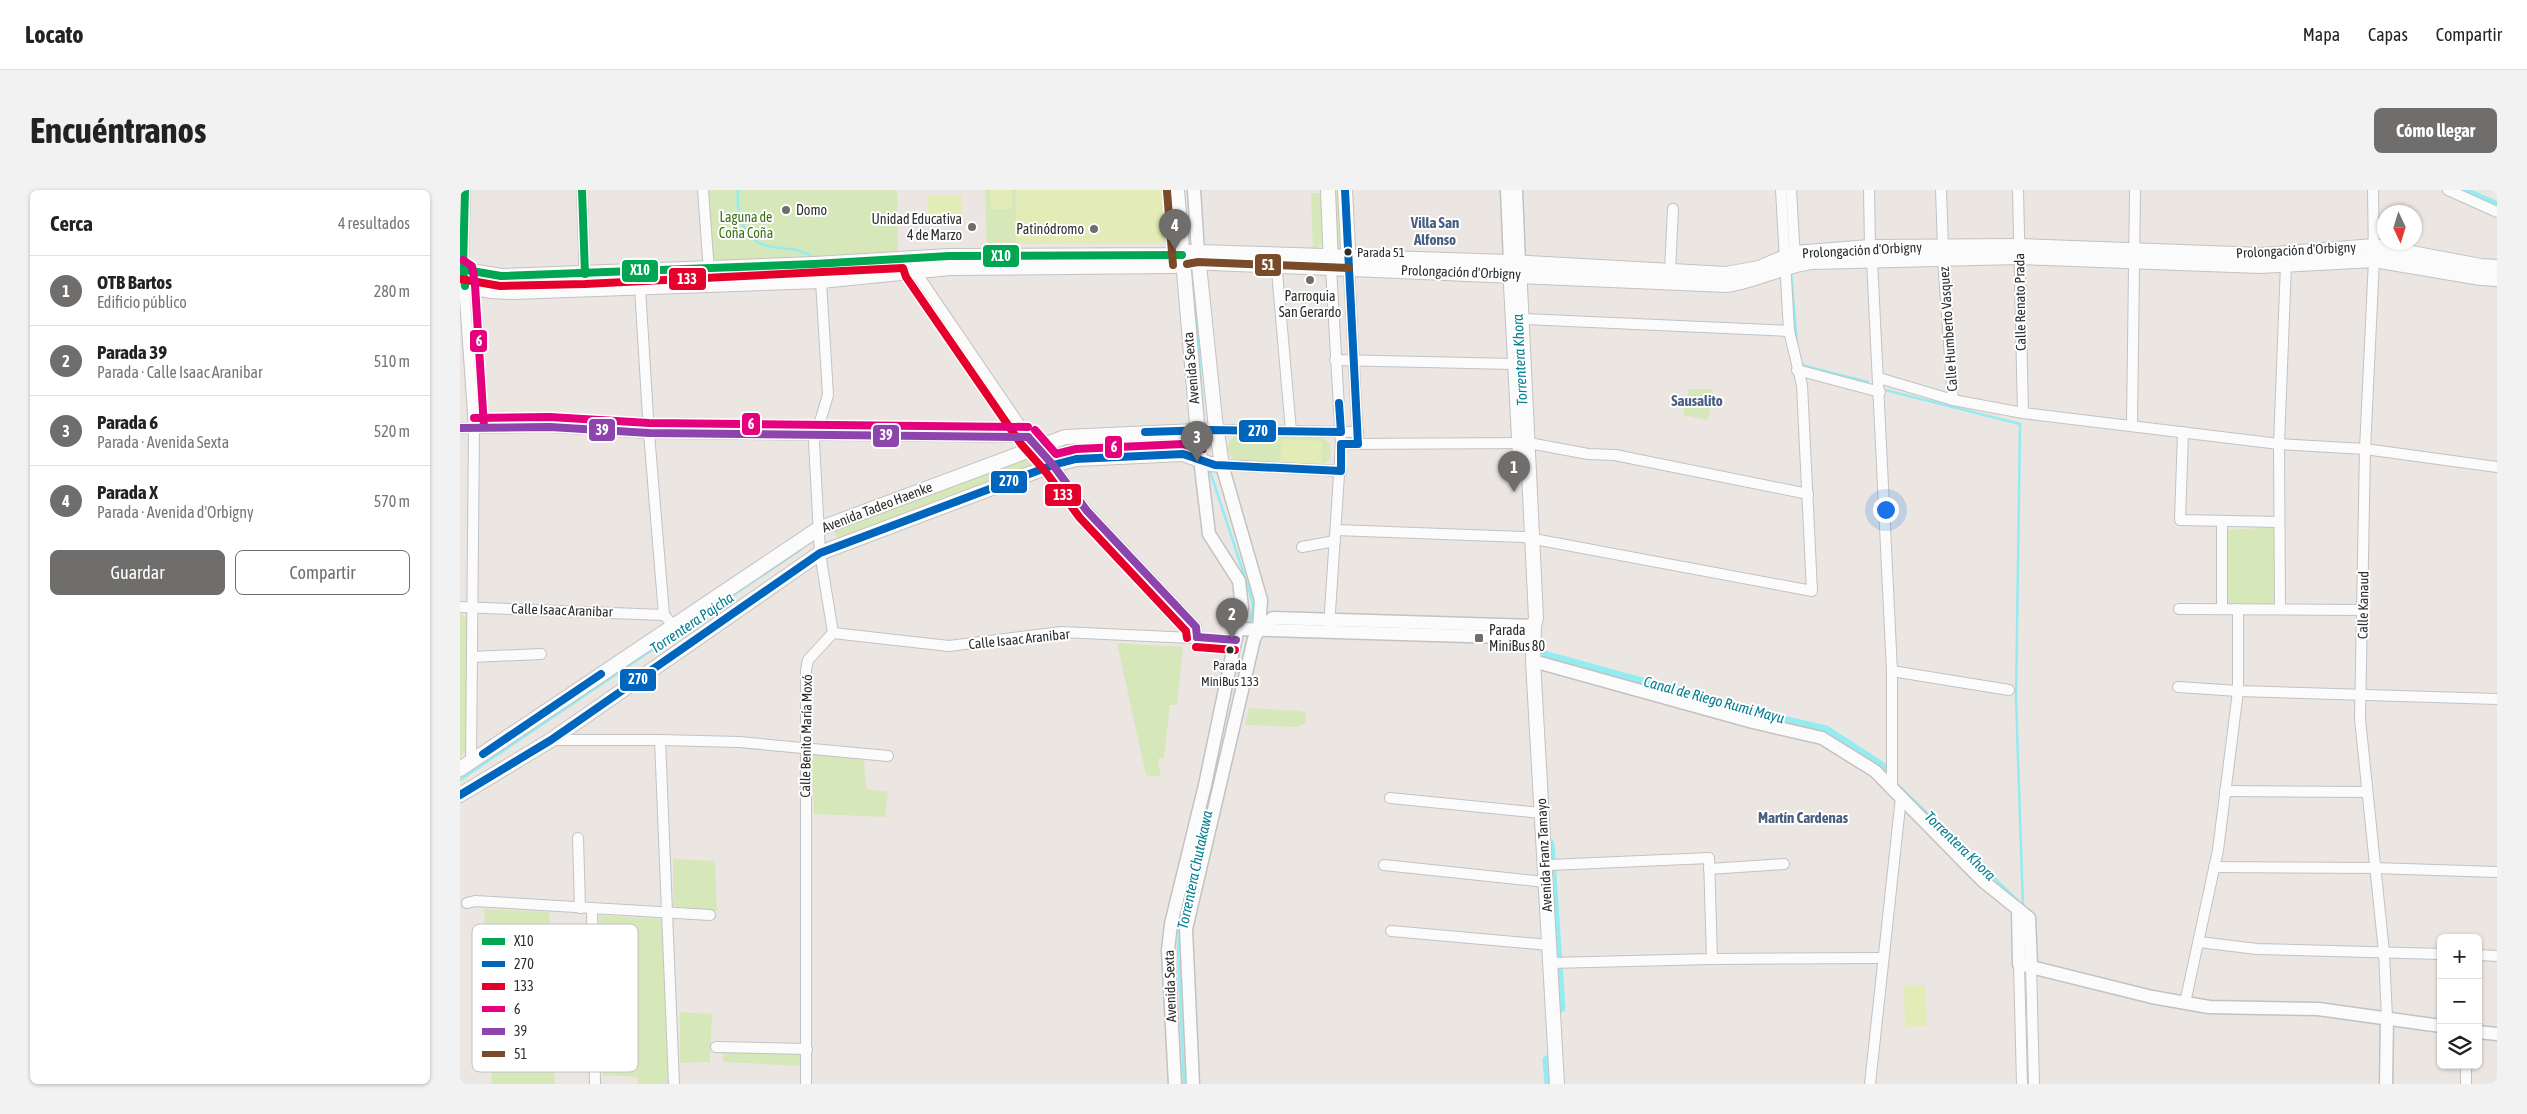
<!DOCTYPE html>
<html lang="es">
<head>
<meta charset="utf-8">
<style>
  body { margin:0; font-family:"Asap Condensed",sans-serif; background:#f2f2f2; color:#222 }
  .controls { position:absolute; right:15px; bottom:15px; display:grid; overflow:hidden; border-radius:8px; box-shadow:0 1px 4px #0004 }
  .controls button { width:45px; height:45px; display:grid; place-items:center; padding:0; border:0; border-bottom:1px solid #e0e0e0; background:#fff; color:#222; font:25px sans-serif }
  .compass { position:absolute; left:1917px; top:15px; width:45px; height:45px; border-radius:50%; background:#fff; box-shadow:0 1px 4px #0004; rotate:176deg }
  .you { position:absolute; left:1425px; top:319px; width:18px; height:18px; margin:-12px; border:4px solid #fff; border-radius:50%; background:#1a73e8; box-shadow:0 0 0 8px #1a73e833 }
  .badge { display:grid; place-items:center; width:32px; height:32px; border-radius:50%; background:#706e6c; color:#fff; font-size:16px; font-weight:700 }
  .pin { position:absolute; translate:-50% -41px; filter:drop-shadow(0 1px 2px #0008) }
  .pin::after { content:''; position:absolute; top:26px; width:18px; height:15px; background:inherit; clip-path:polygon(0 0,100% 0,50% 100%) }
  .list { margin:0; padding:0; list-style:none }
  h2 { display:flex; justify-content:space-between; align-items:center; height:65px; margin:0; padding:0 20px; font-size:21px }
  h2 small { font-size:16px; font-weight:400; color:#767676 }
  .list li { display:grid; grid-template-columns:32px 1fr auto; gap:15px; align-items:center; box-sizing:border-box; height:70px; padding:0 20px; border-top:1px solid #e0e0e0 }
  .list b { display:block; font-size:19px; white-space:nowrap }
  .list p { margin:0; font-size:16px; white-space:nowrap; color:#767676 }
  .list em { font-size:16px; font-style:normal; color:#767676 }
  .actions { display:flex; gap:10px; padding:15px 20px }
  .actions a { flex:1; padding:11px 0; border:1px solid #706e6c; border-radius:8px; text-align:center; font-size:18px; color:#706e6c }
  .actions .main { background:#706e6c; color:#fff }
  .icon { flex:none; width:28px; height:28px; fill:none; stroke:currentColor; stroke-width:2; stroke-linecap:round; stroke-linejoin:round }
  .map { position:relative; flex:none; width:2037px; height:894px; overflow:hidden; border-radius:8px }
  header { display:flex; align-items:center; gap:30px; box-sizing:border-box; height:70px; padding:0 25px; background:#fff; border-bottom:1px solid #e0e0e0 }
  header strong { font-size:24px }
  nav { display:flex; gap:28px; margin-inline-start:auto; font-size:18px }
  .intro { display:flex; align-items:center; justify-content:space-between; box-sizing:border-box; height:120px; padding:0 30px }
  h1 { margin:0; font-size:35px }
  .button { padding:12px 22px; border-radius:8px; background:#706e6c; color:#fff; font-size:18px; font-weight:700 }
  main { display:flex; gap:30px; padding:0 30px }
  aside { flex:1; background:#fff; border-radius:8px; box-shadow:0 1px 4px #0004 }
  .map>svg:first-child { display:block }
  .green { fill:#d6e8b9 }
  .pitch { fill:#e3ecb7 }
  .lines { fill:none; stroke-linecap:round; stroke-linejoin:round }
  .stream { stroke:#92ecf1; stroke-width:2.5 }
  .canal { stroke:#92ecf1; stroke-width:9 }
  .minor-casing { stroke:#c3c2c2; stroke-width:12 }
  .tertiary-casing { stroke:#c3c2c2; stroke-width:15 }
  .secondary-casing { stroke:#c3c2c2; stroke-width:16 }
  .minor { stroke:#fcfbfb; stroke-width:10 }
  .tertiary { stroke:#fcfbfb; stroke-width:12 }
  .secondary { stroke:#fcfbfb; stroke-width:14 }
  .bus-1-casing { stroke:#fff; stroke-width:11 }
  .bus-2-casing { stroke:#fff; stroke-width:11 }
  .bus-3-casing { stroke:#fff; stroke-width:11 }
  .bus-4-casing { stroke:#fff; stroke-width:11 }
  .bus-5-casing { stroke:#fff; stroke-width:11 }
  .bus-6-casing { stroke:#fff; stroke-width:11 }
  .bus-1 { stroke:#00a651; stroke-width:8 }
  .bus-2 { stroke:#0065bd; stroke-width:8 }
  .bus-3 { stroke:#e4002b; stroke-width:8 }
  .bus-4 { stroke:#e5007d; stroke-width:8 }
  .bus-5 { stroke:#8e44ad; stroke-width:8 }
  .bus-6 { stroke:#7a4b2a; stroke-width:8 }
  .poi-dot { fill:#706e6c; stroke:#fff; stroke-width:2 }
  .bus-dot { fill:#2d2d2d; stroke:#fff; stroke-width:2 }
  .labels { text-anchor:middle; stroke-width:4; stroke-linejoin:round; paint-order:stroke }
  .bus-label { font-size:13px; fill:#2d2d2d; stroke:#fff; text-anchor:start }
  .poi-label { font-size:14px; fill:#2d2d2d; stroke:#fff; text-anchor:start }
  .park-label { font-size:14px; fill:#3b7216; stroke:#fff }
  .street-label { font-size:14px; fill:#2d2d2d; stroke:#fff }
  .neighbourhood-label { font-size:15px; font-weight:bold; fill:#495f82; stroke:#fff }
  .water-label { font-size:15px; font-style:italic; fill:#068093; stroke:#fff }
  .key { fill:#fff; stroke:#c0c0c0; stroke-width:1 }
  .key-label { font-size:14px; fill:#2d2d2d }
  .line-badge { stroke:#fff; stroke-width:2 }
  .badge-label { font-size:14px; text-anchor:middle; font-weight:bold; fill:#fff }
</style>
</head>
<body>
<header>
<strong>Locato</strong>
<nav><a>Mapa</a><a>Capas</a><a>Compartir</a></nav>
</header>
<div class="intro"><h1>Encuéntranos</h1><a class="button">Cómo llegar</a></div>
<main>
<aside>
<h2>Cerca<small>4 resultados</small></h2>
<ul class="list">
<li><span class="badge">1</span><div><b>OTB Bartos</b><p>Edificio público</p></div><em>280 m</em></li>
<li><span class="badge">2</span><div><b>Parada 39</b><p>Parada · Calle Isaac Aranibar</p></div><em>510 m</em></li>
<li><span class="badge">3</span><div><b>Parada 6</b><p>Parada · Avenida Sexta</p></div><em>520 m</em></li>
<li><span class="badge">4</span><div><b>Parada X</b><p>Parada · Avenida d'Orbigny</p></div><em>570 m</em></li>
</ul>
<div class="actions"><a class="main">Guardar</a><a>Compartir</a></div>
</aside>
<div class="map">
<svg width="2037" height="894" viewBox="0 0 2037 894">
  <rect width="100%" height="100%" fill="#ece6e2"/>
  <g class="green">
    <polygon points="248,0 437,0 438,64 258,72 253,68"/>
    <polygon points="525,0 556,0 557,59 527,59"/>
    <polygon points="872,0 882,0 882,59 877,58"/>
    <path d="M 851,3 L 858,3 L 863,7 C 863,23 871,54 853,61 Z"/>
    <polygon points="441,75 440,78 356,85 259,89 258,83"/>
    <polygon points="1229,199 1253,199 1248,230 1223,225"/>
    <polygon points="777,245 862,247 870,254 871,268 861,276 773,271 767,258 770,250"/>
    <polygon points="725,246 726,261 617,262 597,267 589,258 615,250"/>
    <polygon points="572,264 580,271 576,276 378,348 373,341"/>
    <polygon points="1815,337 1816,414 1768,414 1767,340"/>
    <polygon points="0,423 7,429 5,561 0,568"/>
    <polygon points="657,453 723,457 717,515 710,515 704,568 698,569 701,587 686,585"/>
    <polygon points="789,518 840,521 845,523 846,533 838,537 785,535"/>
    <polygon points="351,563 404,570 406,599 428,602 425,627 354,624"/>
    <polygon points="213,669 255,671 257,721 213,716"/>
    <polygon points="24,719 89,722 90,747 125,748 128,834 93,833 95,894 32,894"/>
    <polygon points="139,725 202,729 208,894 178,894 177,887 143,885"/>
    <polygon points="220,822 252,824 250,872 220,873"/>
    <polygon points="263,861 342,864 341,876 263,872"/>
  </g>
  <g class="pitch">
    <polygon points="530,0 552,0 552,19 531,19"/>
    <polygon points="556,0 708,0 712,52 710,54 557,54"/>
    <polygon points="468,5 502,5 502,24 468,25"/>
    <polygon points="822,249 862,251 861,274 820,272"/>
    <polygon points="1444,795 1465,795 1467,836 1445,837"/>
  </g>
  <g class="lines">
    <g class="stream">
      <path d="M 278,0 C 276,26 283,52 312,57 C 326,59 337,58 350,65"/>
      <polyline points="1328,40 1329,59"/>
      <polyline points="1331,82 1337,154"/>
      <polyline points="734,89 743,225"/>
      <polyline points="1339,171 1345,176 1408,192"/>
      <polyline points="1425,200 1560,234 1556,509 1563,716"/>
      <polyline points="750,281 789,400 793,416 790,434"/>
      <polyline points="777,493 789,442"/>
      <polyline points="0,590 340,360"/>
      <polyline points="1438,595 1559,712"/>
      <polyline points="1566,858 1567,894"/>
      <polyline points="724,894 718,759 720,737 728,702"/>
    </g>
    <g class="canal">
      <polyline points="2001,0 2037,16"/>
      <polyline points="1078,471 1077,463 1302,525 1366,540 1423,577"/>
      <polyline points="1090,654 1101,818"/>
      <polyline points="1087,870 1089,894"/>
    </g>
    <g class="minor-casing">
      <g id="minor">
        <polyline points="5,0 3,80 14,238 11,572"/>
        <polyline points="122,0 125,100"/>
        <polyline points="243,0 250,95"/>
        <polyline points="1331,0 1335,68"/>
        <polyline points="1409,0 1410,57"/>
        <polyline points="1481,0 1483,57"/>
        <polyline points="1558,0 1563,223"/>
        <polyline points="1913,0 1914,70 1905,259 1900,529 1924,762 1927,828"/>
        <polyline points="1988,0 2037,22"/>
        <polyline points="1483,69 1493,210"/>
        <polyline points="816,70 831,241"/>
        <polyline points="1412,70 1432,481 1432,600"/>
        <polyline points="453,78 568,247 593,275 627,321 736,437 737,447"/>
        <polyline points="889,78 898,254"/>
        <polyline points="1210,81 1213,19"/>
        <polyline points="361,91 368,205 354,252 360,363 373,443"/>
        <polyline points="180,98 189,243 204,425 213,435"/>
        <polyline points="1063,129 1329,141"/>
        <polyline points="875,170 1054,174"/>
        <polyline points="1337,180 1420,202"/>
        <polyline points="1419,188 1493,210 1563,223 1819,254 1905,259 2037,277"/>
        <polyline points="1672,235 1675,0"/>
        <polyline points="0,238 90,237 189,243 568,247"/>
        <polyline points="757,240 898,242"/>
        <polyline points="1723,242 1720,330 1819,332"/>
        <polyline points="881,254 1069,253 1128,264 1155,265 1348,304"/>
        <polyline points="762,275 881,281"/>
        <polyline points="1762,331 1762,419"/>
        <polyline points="876,340 1063,347 1352,401 1342,195 1329,141 1321,0"/>
        <polyline points="842,357 875,351"/>
        <polyline points="0,417 204,425"/>
        <polyline points="1719,419 1902,420"/>
        <polyline points="1820,419 1819,254 1826,74"/>
        <polyline points="869,437 881,254 871,77"/>
        <polyline points="373,443 489,456 601,442 776,450"/>
        <polyline points="12,467 81,464"/>
        <polyline points="1432,481 1549,500"/>
        <polyline points="1718,497 1778,501 2037,509"/>
        <polyline points="91,550 200,550 279,552 428,566"/>
        <polyline points="200,550 214,894"/>
        <polyline points="1765,601 1907,602"/>
        <polyline points="930,608 1081,623"/>
        <polyline points="118,648 120,718"/>
        <polyline points="924,675 1085,692"/>
        <polyline points="1084,677 1090,675 1249,668 1252,769"/>
        <polyline points="1754,677 1914,678 2037,682"/>
        <polyline points="1249,679 1324,674"/>
        <polyline points="7,713 15,711 250,725"/>
        <polyline points="132,719 135,894"/>
        <polyline points="931,741 1089,755"/>
        <polyline points="1739,752 1797,759 1981,764"/>
        <polyline points="2018,765 2037,766"/>
        <polyline points="1090,773 1252,769 1423,768"/>
        <polyline points="1559,774 1562,894"/>
        <polyline points="1571,775 1574,894"/>
        <polyline points="1725,813 1758,660 1778,501 1778,419"/>
        <polyline points="256,857 347,859"/>
        <polyline points="2006,875 2006,894"/>
        <polyline points="346,894 346,480 348,470 373,443"/>
        <polyline points="1410,894 1441,607"/>
      </g>
    </g>
    <g class="tertiary-casing">
      <g id="tertiary">
        <polyline points="734,0 738,62"/>
        <polyline points="1047,0 1050,72"/>
        <polyline points="1056,0 1059,73"/>
        <polyline points="778,439 1073,448"/>
        <polyline points="799,439 813,428 1074,436"/>
        <polyline points="1073,471 1293,532 1362,548 1415,581 1523,691 1569,728 1571,775"/>
        <polyline points="1558,719 1559,774 1692,807 1749,817 1858,819 1981,836"/>
        <polyline points="2018,842 2037,844"/>
        <polyline points="715,894 708,760 711,734 745,595 782,418 779,391 749,344 740,269"/>
        <polyline points="733,894 726,739 794,449 799,439 801,410 762,275"/>
        <polyline points="1926,894 1927,828"/>
      </g>
    </g>
    <g class="secondary-casing">
      <g id="secondary">
        <polyline points="717,0 740,269"/>
        <polyline points="868,0 871,74"/>
        <polyline points="885,0 889,77"/>
        <polyline points="1050,76 1060,267"/>
        <polyline points="1059,76 1076,428 1074,436 1073,471 1097,894"/>
        <polyline points="0,79 41,86 354,74 489,66 722,65 727,62 738,62 1050,72 1266,84 1299,78 1334,63 1410,57 1559,56 1803,65 1914,56 2021,76 2037,77"/>
        <path d="M 0,95 L 30,101 L 53,102 L 361,91 L 490,78 L 714,76 L 729,72 L 1267,95 C 1296,91 1322,76 1351,72 L 1559,67 L 1800,76 L 1914,70 L 2021,88 L 2037,89"/>
        <polyline points="0,579 358,339 605,247 757,240"/>
        <polyline points="0,605 91,550 360,363 593,275 616,269 723,264 750,274 762,275 755,229 738,65"/>
      </g>
    </g>
    <use href="#minor" class="minor"/>
    <use href="#tertiary" class="tertiary"/>
    <use href="#secondary" class="secondary"/>
    <g class="bus-1-casing">
      <g id="bus-1">
        <polyline points="5,0 3,80 5,96"/>
        <polyline points="122,0 125,84"/>
        <polyline points="0,79 41,86 354,74 489,66 722,65"/>
      </g>
    </g>
    <g class="bus-2-casing">
      <g id="bus-2">
        <polyline points="685,242 750,240 881,242 879,213"/>
        <polyline points="23,564 141,484"/>
        <polyline points="0,605 91,550 360,363 593,275 616,269 723,264 755,275 881,281 881,254 898,254 885,0"/>
      </g>
    </g>
    <g class="bus-3-casing">
      <g id="bus-3">
        <polyline points="0,89 40,96 125,94 443,78 446,87 561,254 585,281 620,328 726,441 727,448"/>
        <polyline points="736,457 775,460"/>
      </g>
    </g>
    <g class="bus-4-casing">
      <g id="bus-4">
        <polyline points="3,70 12,76 15,95 24,237"/>
        <polyline points="14,228 90,227 189,233 568,237"/>
        <polyline points="575,240 596,264 616,259 723,254 743,259"/>
      </g>
    </g>
    <g class="bus-5-casing">
      <g id="bus-5">
        <polyline points="0,238 90,237 189,243 568,247"/>
        <polyline points="568,247 593,275 627,321 736,437 737,447"/>
        <polyline points="737,447 776,450"/>
      </g>
    </g>
    <g class="bus-6-casing">
      <g id="bus-6">
        <polyline points="707,1 713,75"/>
        <polyline points="727,74 738,72 889,78"/>
      </g>
    </g>
    <use href="#bus-1" class="bus-1"/>
    <use href="#bus-2" class="bus-2"/>
    <use href="#bus-3" class="bus-3"/>
    <use href="#bus-4" class="bus-4"/>
    <use href="#bus-5" class="bus-5"/>
    <use href="#bus-6" class="bus-6"/>
  </g>
  <g class="poi-dot">
    <circle cx="326" cy="20" r="5"/>
    <circle cx="512" cy="37" r="5"/>
    <circle cx="634" cy="39" r="5"/>
    <circle cx="850" cy="90" r="5"/>
    <rect x="1014" y="443" width="10" height="10" rx="2.5"/>
  </g>
  <g class="bus-dot">
    <circle cx="888" cy="62" r="4.5"/>
    <circle cx="770" cy="460" r="4.5"/>
  </g>
  <g class="labels">
    <g class="bus-label">
      <text x="897" y="67">Parada 51</text>
      <text x="770" y="480" text-anchor="middle">Parada<tspan x="770" dy="16">MiniBus 133</tspan></text>
    </g>
    <g class="poi-label">
      <text x="336" y="25">Domo</text>
      <text x="502" y="34" text-anchor="end">Unidad Educativa<tspan x="502" dy="16">4 de Marzo</tspan></text>
      <text x="624" y="44" text-anchor="end">Patinódromo</text>
      <text x="850" y="111" text-anchor="middle">Parroquia<tspan x="850" dy="16">San Gerardo</tspan></text>
      <text x="1029" y="445">Parada<tspan x="1029" dy="16">MiniBus 80</tspan></text>
    </g>
    <g class="park-label">
      <text x="286" y="32">Laguna de<tspan x="286" dy="16">Coña Coña</tspan></text>
    </g>
    <g class="street-label">
      <text transform="translate(1402 60) rotate(-3)" y="5">Prolongación d'Orbigny</text>
      <text transform="translate(1836 60) rotate(-3)" y="5">Prolongación d'Orbigny</text>
      <text transform="translate(1001 82) rotate(2)" y="5">Prolongación d'Orbigny</text>
      <text transform="translate(1560 112) rotate(-91)" y="5">Calle Renato Prada</text>
      <text transform="translate(1488 139) rotate(-94)" y="5">Calle Humberto Vasquez</text>
      <text transform="translate(731 178) rotate(-95)" y="5">Avenida Sexta</text>
      <text transform="translate(417 317) rotate(-21)" y="5">Avenida Tadeo Haenke</text>
      <text transform="translate(1903 415) rotate(-89)" y="5">Calle Kanaud</text>
      <text transform="translate(102 420) rotate(2)" y="5">Calle Isaac Aranibar</text>
      <text transform="translate(559 449) rotate(-6)" y="5">Calle Isaac Aranibar</text>
      <text transform="translate(346 546) rotate(-89)" y="5">Calle Benito María Moxó</text>
      <text transform="translate(1084 665) rotate(-93)" y="5">Avenida Franz Tamayo</text>
      <text transform="translate(710 796) rotate(-92)" y="5">Avenida Sexta</text>
    </g>
    <g class="neighbourhood-label">
      <text x="975" y="38">Villa San<tspan x="975" dy="17">Alfonso</tspan></text>
      <text x="1237" y="216">Sausalito</text>
      <text x="1343" y="633">Martín Cardenas</text>
    </g>
    <g class="water-label">
      <text transform="translate(1060 170) rotate(-93)" y="5">Torrentera Khora</text>
      <text transform="translate(232 433) rotate(-34)" y="5">Torrentera Pajcha</text>
      <text transform="translate(1254 510) rotate(15)" y="5">Canal de Riego Rumi Mayu</text>
      <text transform="translate(1500 656) rotate(44)" y="5">Torrentera Khora</text>
      <text transform="translate(735 680) rotate(-78)" y="5">Torrentera Chutakawa</text>
    </g>
  </g>
  <rect x="12" y="734" width="166" height="148" rx="8" class="key"/>
  <rect x="22" y="748" width="23" height="7" fill="#00a651"/>
  <rect x="22" y="771" width="23" height="6" fill="#0065bd"/>
  <rect x="22" y="793" width="23" height="7" fill="#e4002b"/>
  <rect x="22" y="816" width="23" height="6" fill="#e5007d"/>
  <rect x="22" y="838" width="23" height="7" fill="#8e44ad"/>
  <rect x="22" y="861" width="23" height="6" fill="#7a4b2a"/>
  <g class="key-label">
    <text x="54" y="756">X10</text>
    <text x="54" y="779">270</text>
    <text x="54" y="801">133</text>
    <text x="54" y="824">6</text>
    <text x="54" y="846">39</text>
    <text x="54" y="869">51</text>
  </g>
  <g class="line-badge">
    <rect x="522" y="54" width="38" height="24" rx="5" fill="#00a651"/>
    <rect x="794" y="63" width="28" height="24" rx="5" fill="#7a4b2a"/>
    <rect x="161" y="69" width="38" height="24" rx="5" fill="#00a651"/>
    <rect x="208" y="77" width="39" height="24" rx="5" fill="#e4002b"/>
    <rect x="9" y="139" width="19" height="24" rx="5" fill="#e5007d"/>
    <rect x="281" y="222" width="20" height="24" rx="5" fill="#e5007d"/>
    <rect x="128" y="228" width="28" height="24" rx="5" fill="#8e44ad"/>
    <rect x="778" y="229" width="39" height="24" rx="5" fill="#0065bd"/>
    <rect x="412" y="234" width="28" height="24" rx="5" fill="#8e44ad"/>
    <rect x="644" y="245" width="19" height="24" rx="5" fill="#e5007d"/>
    <rect x="530" y="280" width="38" height="24" rx="5" fill="#0065bd"/>
    <rect x="584" y="293" width="38" height="24" rx="5" fill="#e4002b"/>
    <rect x="159" y="478" width="38" height="24" rx="5" fill="#0065bd"/>
  </g>
  <g class="badge-label">
    <text x="541" y="71">X10</text>
    <text x="808" y="80">51</text>
    <text x="180" y="85">X10</text>
    <text x="227" y="94">133</text>
    <text x="19" y="156">6</text>
    <text x="291" y="239">6</text>
    <text x="142" y="245">39</text>
    <text x="798" y="246">270</text>
    <text x="426" y="250">39</text>
    <text x="654" y="262">6</text>
    <text x="549" y="296">270</text>
    <text x="603" y="310">133</text>
    <text x="178" y="494">270</text>
  </g>
</svg>
<div class="controls">
<button>+</button>
<button>−</button>
<button><svg class="icon" aria-label="layers" viewBox="0 0 24 24"><path d="M12 4l9 5-9 5-9-5zM3 14l9 5 9-5"/></svg></button>
</div>
<svg class="compass" viewBox="-18 -18 36 36"><path d="M0-13l5 13h-10z" fill="#e53935"/><path d="M0 13l5-13h-10z" fill="#767676"/></svg>
<div class="you"></div>
<div class="pin badge" style="left:1054px;top:302px">1</div>
<div class="pin badge" style="left:772px;top:449px">2</div>
<div class="pin badge" style="left:737px;top:272px">3</div>
<div class="pin badge" style="left:715px;top:60px">4</div>
</div>
</main>
</body>
</html>
